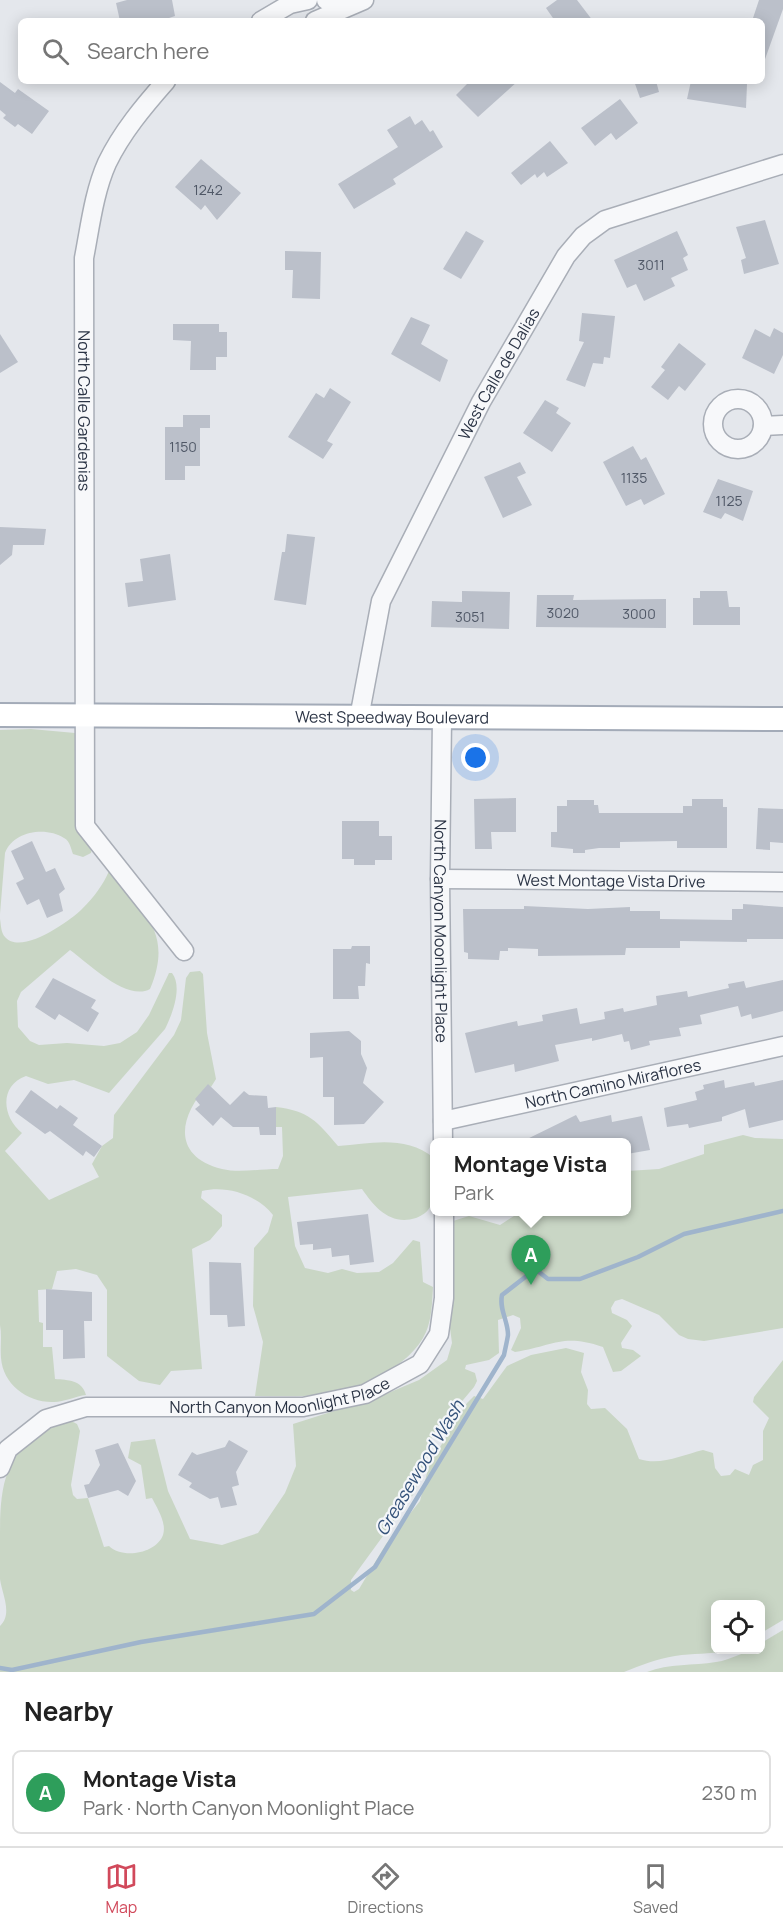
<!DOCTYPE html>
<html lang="en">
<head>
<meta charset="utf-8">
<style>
  body { margin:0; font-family:Manrope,sans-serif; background:#f2f2f2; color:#222 }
  .controls { position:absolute; right:18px; bottom:18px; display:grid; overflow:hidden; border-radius:9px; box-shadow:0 3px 15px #0003 }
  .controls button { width:54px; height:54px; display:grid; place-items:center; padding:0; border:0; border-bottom:2px solid #e0e0e0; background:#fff; color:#222; font:30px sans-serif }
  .you { position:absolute; left:476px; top:758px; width:21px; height:21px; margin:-15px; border:4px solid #fff; border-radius:50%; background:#1a73e8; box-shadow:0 0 0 9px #1a73e833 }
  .badge { display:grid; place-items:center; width:39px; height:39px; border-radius:50%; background:#d1495b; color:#fff; font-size:20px; font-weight:700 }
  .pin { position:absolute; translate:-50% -50px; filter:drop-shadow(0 2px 3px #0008) }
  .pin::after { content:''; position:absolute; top:32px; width:21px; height:18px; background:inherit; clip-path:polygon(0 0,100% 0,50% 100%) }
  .popup { position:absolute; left:430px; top:1138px; width:201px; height:78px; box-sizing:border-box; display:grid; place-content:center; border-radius:9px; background:#fff; filter:drop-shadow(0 2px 4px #0005); font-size:20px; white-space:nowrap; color:#767676 }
  .popup b { font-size:22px; color:#222 }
  .popup::after { content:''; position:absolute; left:50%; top:100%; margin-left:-12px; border:12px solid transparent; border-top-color:#fff }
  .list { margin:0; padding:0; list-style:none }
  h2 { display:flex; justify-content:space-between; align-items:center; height:78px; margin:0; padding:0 24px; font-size:26px }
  h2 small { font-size:20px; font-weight:400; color:#767676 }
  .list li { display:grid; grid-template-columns:39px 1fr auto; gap:18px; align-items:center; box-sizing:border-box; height:84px; margin:0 12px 12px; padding:0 12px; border:2px solid #e0e0e0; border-radius:9px }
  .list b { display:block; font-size:22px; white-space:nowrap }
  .list p { margin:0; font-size:20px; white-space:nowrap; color:#767676 }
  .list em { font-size:20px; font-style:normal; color:#767676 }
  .icon { flex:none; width:33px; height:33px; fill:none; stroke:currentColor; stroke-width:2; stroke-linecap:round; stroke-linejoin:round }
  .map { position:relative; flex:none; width:783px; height:1672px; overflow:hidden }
  .search { position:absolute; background:#fff; box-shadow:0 3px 15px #0003; left:18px; right:18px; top:18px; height:66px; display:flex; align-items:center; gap:15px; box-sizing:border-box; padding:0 21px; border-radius:9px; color:#767676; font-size:22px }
  .sheet { height:174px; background:#fff }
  nav { display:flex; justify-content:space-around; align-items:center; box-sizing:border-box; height:84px; border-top:2px solid #e0e0e0; background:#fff; font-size:16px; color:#767676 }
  nav a { display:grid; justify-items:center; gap:3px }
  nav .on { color:#d1495b }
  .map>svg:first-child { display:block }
  .green { fill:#c9d6c5 }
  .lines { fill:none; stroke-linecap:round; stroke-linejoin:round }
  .stream { stroke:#9fb4cc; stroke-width:4.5 }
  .building { fill:#bbc0ca }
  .minor-casing { stroke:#a9aeb7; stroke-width:21 }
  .major-casing { stroke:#a3abb8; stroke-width:26 }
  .minor { stroke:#f7f8fa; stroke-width:18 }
  .major { stroke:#fff; stroke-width:22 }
  .labels { text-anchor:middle; stroke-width:4.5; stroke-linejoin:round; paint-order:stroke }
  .number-label { font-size:14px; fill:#4f5766 }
  .street-label { font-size:16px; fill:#2b3445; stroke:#f4f6f9 }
  .water-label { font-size:18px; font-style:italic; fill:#34527a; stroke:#f4f6f9 }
</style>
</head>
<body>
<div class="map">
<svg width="783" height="1672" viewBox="0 0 783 1672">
  <rect width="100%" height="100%" fill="#e4e7ec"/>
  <g class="green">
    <path d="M 31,729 L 75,733 L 76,819 L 79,833 L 92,848 L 91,853 L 83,857 L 73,854 C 71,849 70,841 64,838 C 46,826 13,831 5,853 L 0,914 L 0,730 Z"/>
    <path d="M 109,871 C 143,912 174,932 150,989 C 127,1002 88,963 70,950 L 21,992 L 17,1001 L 18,1027 L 30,1041 L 39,1045 L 67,1043 L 104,1046 L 120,1043 L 137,1032 L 149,1015 L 169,973 L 172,973 C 183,987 172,1015 165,1029 L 109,1093 L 74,1080 L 48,1084 L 26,1076 C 0,1085 1,1116 22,1133 L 5,1151 L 49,1200 L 99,1177 L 92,1164 L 102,1146 L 113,1138 L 114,1115 L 174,1035 L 181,1020 L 186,978 L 190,972 L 200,971 L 203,974 L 207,1033 L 216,1079 L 211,1087 L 208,1085 C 179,1116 171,1156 222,1169 C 238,1173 260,1169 278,1169 L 283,1156 L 282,1127 L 276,1127 L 276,1107 C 309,1111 317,1121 338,1146 C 372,1143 406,1135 434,1158 C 434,1172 436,1189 432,1202 C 430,1210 424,1215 416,1218 C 391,1226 375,1208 362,1189 L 288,1197 L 295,1246 L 305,1268 L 328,1273 L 342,1269 L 357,1273 L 379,1272 L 393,1263 L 413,1240 L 420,1242 L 423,1282 L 433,1287 C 432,1303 432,1318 426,1332 C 411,1367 356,1392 319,1395 C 298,1397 276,1396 255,1396 L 263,1342 L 253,1306 L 254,1248 L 268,1232 L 273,1215 C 257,1195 227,1185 202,1191 L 201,1198 L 222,1215 L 222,1226 L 210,1240 L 192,1249 L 202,1369 L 171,1371 L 160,1385 L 139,1381 L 107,1356 L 107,1290 L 97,1275 L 76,1269 L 57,1271 L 52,1289 L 38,1290 L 39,1322 L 43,1323 L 43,1347 L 52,1347 L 55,1379 C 68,1380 82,1380 86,1395 C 76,1396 64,1402 54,1402 C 28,1403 3,1385 1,1358 C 0,1347 2,1336 0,1325 L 0,919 C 1,925 1,933 5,937 C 21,956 70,921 82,909 C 94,897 103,885 109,871 Z"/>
    <path d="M 743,1135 L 755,1138 L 783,1139 L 783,1328 L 704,1341 L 688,1339 L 679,1335 L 659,1315 L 622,1299 L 615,1301 L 611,1308 L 612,1313 L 627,1320 L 632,1326 L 621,1343 L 622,1348 L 633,1350 L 641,1356 L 621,1371 L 613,1372 L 603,1347 C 562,1333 554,1346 515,1352 L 511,1350 L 521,1328 L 520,1318 L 513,1315 L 498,1320 L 499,1353 L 489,1360 L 466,1365 L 465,1369 L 475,1373 L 477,1381 L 474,1387 L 432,1437 L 415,1492 L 351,1580 L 351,1590 L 354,1592 L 359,1589 L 386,1544 L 420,1501 L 429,1465 L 467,1403 L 474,1396 L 483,1399 L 507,1366 L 531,1355 L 566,1348 L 584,1353 L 581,1372 L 588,1390 L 587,1404 L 591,1409 L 605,1408 L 627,1429 L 639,1459 C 661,1466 682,1455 703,1450 L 713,1453 L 715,1468 L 721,1476 L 730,1475 L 735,1469 L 749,1475 L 753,1465 L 763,1460 L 763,1431 L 769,1418 L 753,1402 L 754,1397 L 783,1360 L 783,1620 L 761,1633 L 760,1604 L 716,1604 L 716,1650 L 727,1650 C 710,1655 693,1653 675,1656 C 657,1659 641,1665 624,1672 L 0,1672 L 0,1626 C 13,1614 2,1594 0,1579 C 0,1565 0,1551 0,1538 C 0,1493 2,1455 44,1429 C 55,1423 65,1416 77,1424 L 80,1431 L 71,1485 L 73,1495 L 77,1499 L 88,1498 L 104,1547 L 109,1546 C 122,1559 156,1554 163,1535 C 167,1523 157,1508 152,1498 L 146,1499 L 141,1465 L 128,1458 L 131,1442 L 155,1439 L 168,1491 L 190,1539 L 222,1545 L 258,1533 L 285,1493 L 296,1466 L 293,1424 L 381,1396 L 419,1380 L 447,1360 L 452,1343 L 449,1321 L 453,1221 L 469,1216 L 500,1225 L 514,1216 L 513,1212 L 627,1212 L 627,1171 L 659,1169 L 704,1154 L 704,1145 Z"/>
    <path d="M 783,1630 L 783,1672 L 647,1672 C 669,1663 693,1666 716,1662 C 732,1660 744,1650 760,1650 L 761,1643 Z"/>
  </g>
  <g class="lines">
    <path class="stream" d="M 0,1668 L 12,1670 L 141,1642 L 314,1614 L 375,1567 L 504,1355 C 505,1349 507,1342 508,1335 C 508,1320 499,1310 502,1295 L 533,1271 L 539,1272 L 548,1279 L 580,1279 L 638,1257 L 684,1234 L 783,1211"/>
  </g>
  <g class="building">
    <polygon points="127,0 172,0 175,16 160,21 120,21 116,3"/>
    <polygon points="557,0 577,0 593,21 555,21 546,8"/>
    <polygon points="759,0 783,0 783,9 764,62 762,21 752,21"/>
    <polygon points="470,81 518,81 478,117 456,95"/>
    <polygon points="634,81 656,81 659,92 640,98"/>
    <polygon points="691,81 730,81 747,84 746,108 687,99"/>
    <polygon points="0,82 15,93 18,89 49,111 32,134 18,124 15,127 3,118 6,115 0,110"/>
    <polygon points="620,99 638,123 616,140 611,133 595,146 581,128"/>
    <polygon points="410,116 415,125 422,120 430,132 433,130 443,147 393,179 396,184 354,209 338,184 398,147 387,130"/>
    <polygon points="550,141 568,163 547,177 544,172 537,178 535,174 521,185 511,173"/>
    <polygon points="201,159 241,193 217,220 205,205 201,210 175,187"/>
    <polygon points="765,220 779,264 744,274 741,260 746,258 736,227"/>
    <polygon points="466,231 484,241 461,279 443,269"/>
    <polygon points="677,231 688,255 683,258 688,270 671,278 675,286 644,301 636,284 627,288 614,260"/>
    <polygon points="285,251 321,252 320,299 292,298 293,270 285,270"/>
    <polygon points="582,313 615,316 610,358 604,357 603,364 593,363 585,387 566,380 584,342 579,341"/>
    <polygon points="411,317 430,325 421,344 448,360 440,382 391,354"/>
    <polygon points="173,324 219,324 219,332 227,332 227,357 216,357 216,370 190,370 191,341 173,340"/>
    <polygon points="774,328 783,333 783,355 774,374 742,358 755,329 770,337"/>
    <polygon points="0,334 18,362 0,373"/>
    <polygon points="679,343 706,364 685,391 679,386 668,400 651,387 665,370 661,367"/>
    <polygon points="330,388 351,402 327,441 333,444 323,459 288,437 316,393 324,398"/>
    <polygon points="545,400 559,408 556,413 571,423 552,452 523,433"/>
    <polygon points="183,415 210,415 210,428 200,428 200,466 185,466 185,480 165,480 165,427 183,427"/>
    <polygon points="633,446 641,460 646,457 665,494 644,505 641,499 626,506 603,462"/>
    <polygon points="520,462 526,473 517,477 532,505 503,518 484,477"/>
    <polygon points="718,479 753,491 743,521 725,513 721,519 703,512"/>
    <polygon points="0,527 46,529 44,545 13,545 12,555 0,565"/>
    <polygon points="287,534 315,537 306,605 274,600 282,552 285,552"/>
    <polygon points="170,554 176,600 128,607 125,583 143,581 140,559"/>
    <polygon points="462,591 510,592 509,629 431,627 432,601 462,602"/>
    <polygon points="700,591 727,591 729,607 740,607 740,625 693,625 693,598 700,598"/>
    <polygon points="537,595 574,595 573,600 666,599 666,628 536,627"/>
    <polygon points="516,798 516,832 491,832 492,849 475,849 474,799"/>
    <polygon points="692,799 723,799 723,807 727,807 727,848 677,848 677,841 620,842 620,848 599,848 585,850 585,853 573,853 573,849 551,847 551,832 557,832 557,806 567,806 567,800 594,800 594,805 598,805 599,813 683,813 683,806 692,806"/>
    <polygon points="758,808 783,809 783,843 770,842 770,850 756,849"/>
    <polygon points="342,821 379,821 379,836 392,836 392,860 375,860 375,865 354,865 354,859 342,859"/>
    <polygon points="32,841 46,872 55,868 65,889 59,894 63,911 47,918 39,899 27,905 16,883 24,879 11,851"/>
    <polygon points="743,904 783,907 783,939 747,939 747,942 680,941 680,948 626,948 625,955 538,956 538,949 508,948 508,951 500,951 499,960 468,959 468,953 464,952 463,909 524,909 524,906 588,909 630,907 630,911 660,911 660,919 732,920 732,909 743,909"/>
    <polygon points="352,946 370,946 370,964 366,963 365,986 358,986 359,999 333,999 333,949 351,949"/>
    <polygon points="53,978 96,1000 91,1008 99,1013 88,1032 59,1014 55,1020 35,1007"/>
    <polygon points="783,980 783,1011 752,1019 751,1014 741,1017 738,1006 700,1015 702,1024 679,1028 681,1036 649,1041 650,1045 631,1050 629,1041 624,1042 622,1034 592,1041 592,1038 555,1045 559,1061 515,1072 514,1064 475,1073 465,1033 517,1021 518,1026 543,1021 542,1015 577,1008 580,1024 605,1019 604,1012 623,1008 624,1012 657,1005 656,996 687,991 688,997 729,988 728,984 744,981 746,988"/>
    <polygon points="349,1031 361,1041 361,1054 367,1068 363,1083 384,1102 364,1124 334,1125 334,1097 323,1097 323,1057 310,1058 310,1033"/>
    <polygon points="724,1080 725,1088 754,1082 755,1086 783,1080 783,1120 749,1128 745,1109 722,1117 722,1121 689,1128 688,1124 667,1127 664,1108 697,1100 695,1092 704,1089 703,1085"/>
    <polygon points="208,1084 230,1105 244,1091 249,1095 267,1096 268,1108 276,1107 276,1135 260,1135 259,1127 233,1127 221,1117 213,1126 195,1109 200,1105 195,1099"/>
    <polygon points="31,1090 57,1109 60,1105 78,1118 73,1125 102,1146 94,1157 86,1151 83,1156 50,1131 45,1134 15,1112"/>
    <polygon points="576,1115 580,1122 611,1115 612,1122 642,1116 650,1150 627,1154 627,1143 519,1143"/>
    <polygon points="368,1214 374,1262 350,1265 349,1255 332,1257 331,1248 313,1250 313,1244 300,1245 297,1222"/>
    <polygon points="209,1262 241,1263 245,1326 228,1327 227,1315 210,1315"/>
    <polygon points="46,1289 92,1292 92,1321 84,1321 85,1358 63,1359 63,1330 46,1330"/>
    <polygon points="229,1440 248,1451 236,1472 239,1485 232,1487 237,1505 221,1508 218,1497 210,1499 189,1487 192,1483 178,1475 192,1452 197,1455 225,1447"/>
    <polygon points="118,1443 136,1481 128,1496 118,1490 88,1498 84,1485 89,1484 100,1465 95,1450"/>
  </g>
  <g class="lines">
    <g class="minor-casing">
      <g id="minor">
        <polyline points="326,0 355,2"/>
        <polyline points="261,21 290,4 308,0"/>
        <polyline points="315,21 364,0"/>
        <path id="s1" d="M 166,81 C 144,106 122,132 107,163 C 94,192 90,227 84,258 L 85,826 L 184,951"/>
        <circle cx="738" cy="424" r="25"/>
        <polyline points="763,426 783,425"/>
        <path id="s2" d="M 359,718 L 381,601 L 481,402 L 566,256 L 583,236 L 605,220 L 783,164"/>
        <path id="s3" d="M 442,718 L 440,879 L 443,1142"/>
        <path id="s4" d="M 440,879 L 783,882"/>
        <path id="s5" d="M 443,1121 L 783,1046"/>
        <path id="s6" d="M 0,1468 L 8,1449 L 46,1419 L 86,1407 L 303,1407 L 365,1394 L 420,1364 L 439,1334 L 444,1298 L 444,1212"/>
      </g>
    </g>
    <g class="major-casing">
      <g id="major">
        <path id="s7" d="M 0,715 L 783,719"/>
      </g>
    </g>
    <use href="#minor" class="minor"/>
    <use href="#major" class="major"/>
  </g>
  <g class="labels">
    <g class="number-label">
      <text x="208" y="195">1242</text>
      <text x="651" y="270">3011</text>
      <text x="183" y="452">1150</text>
      <text x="634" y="483">1135</text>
      <text x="729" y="506">1125</text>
      <text x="563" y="618">3020</text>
      <text x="639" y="619">3000</text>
      <text x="470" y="622">3051</text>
    </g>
    <g class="street-label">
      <text dy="6" stroke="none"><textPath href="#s2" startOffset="375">West Calle de Dalias</textPath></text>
      <text dy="6" stroke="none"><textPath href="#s1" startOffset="352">North Calle Gardenias</textPath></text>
      <text dy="6" stroke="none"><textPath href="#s7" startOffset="392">West Speedway Boulevard</textPath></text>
      <text dy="6" stroke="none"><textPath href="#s4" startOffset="171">West Montage Vista Drive</textPath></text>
      <text dy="6" stroke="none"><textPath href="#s3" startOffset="213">North Canyon Moonlight Place</textPath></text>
      <text dy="6" stroke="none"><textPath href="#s5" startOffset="174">North Camino Miraflores</textPath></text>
      <text dy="6" stroke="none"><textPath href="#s6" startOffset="306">North Canyon Moonlight Place</textPath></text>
    </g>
    <g class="water-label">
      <text transform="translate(420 1468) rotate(-59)" y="6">Greasewood Wash</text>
    </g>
  </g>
</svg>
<div class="controls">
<button><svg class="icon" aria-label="locate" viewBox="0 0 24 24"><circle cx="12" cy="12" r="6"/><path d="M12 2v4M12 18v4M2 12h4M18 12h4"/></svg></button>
</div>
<div class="you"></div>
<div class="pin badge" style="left:531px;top:1285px;background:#2e9e5b">A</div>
<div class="popup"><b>Montage Vista</b>Park</div>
<div class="search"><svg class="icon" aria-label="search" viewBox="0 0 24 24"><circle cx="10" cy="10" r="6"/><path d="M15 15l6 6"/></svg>Search here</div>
</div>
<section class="sheet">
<h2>Nearby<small></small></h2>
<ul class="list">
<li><span class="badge" style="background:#2e9e5b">A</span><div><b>Montage Vista</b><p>Park · North Canyon Moonlight Place</p></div><em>230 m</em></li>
</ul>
</section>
<nav>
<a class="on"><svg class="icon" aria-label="map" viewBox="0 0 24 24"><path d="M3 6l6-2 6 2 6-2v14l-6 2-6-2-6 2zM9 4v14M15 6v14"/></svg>Map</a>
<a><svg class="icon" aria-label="directions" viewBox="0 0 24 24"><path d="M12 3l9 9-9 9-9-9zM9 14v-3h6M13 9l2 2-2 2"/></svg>Directions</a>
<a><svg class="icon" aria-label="saved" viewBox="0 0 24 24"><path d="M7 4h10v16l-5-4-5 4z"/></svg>Saved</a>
</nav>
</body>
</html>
